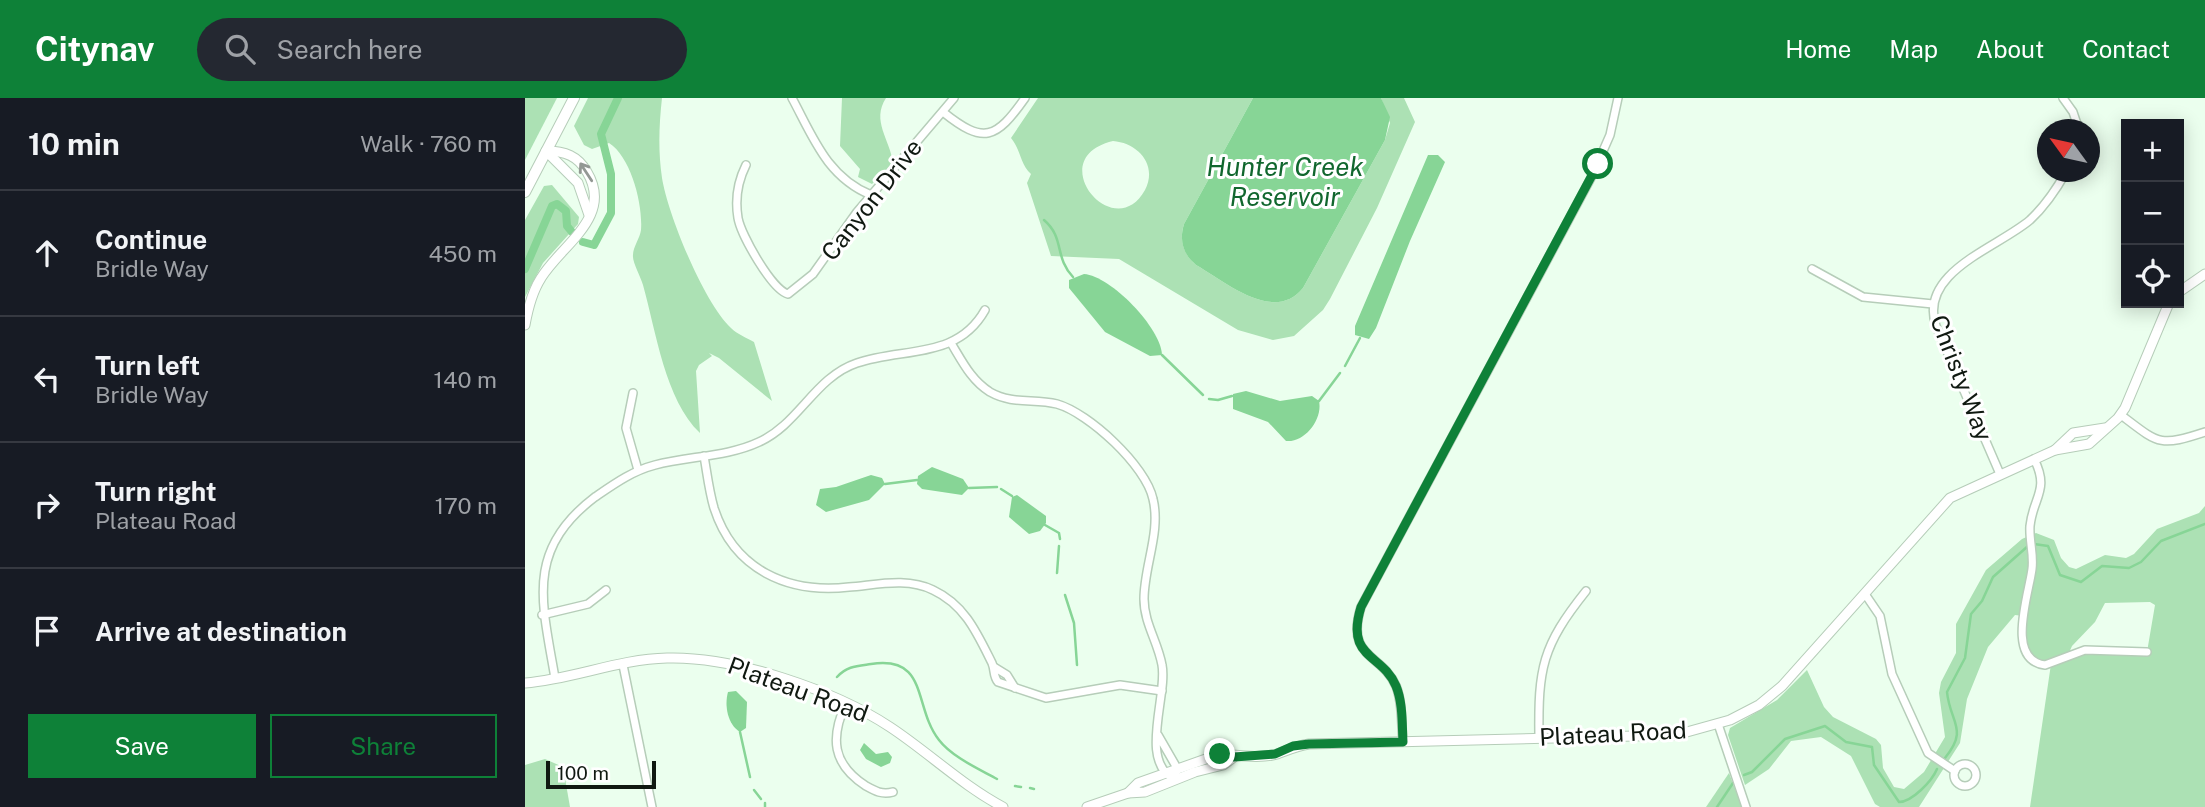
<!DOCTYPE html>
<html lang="en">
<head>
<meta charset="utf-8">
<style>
  body { margin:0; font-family:"Public Sans",sans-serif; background:#242831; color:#f1f3f6 }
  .controls { position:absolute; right:21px; top:21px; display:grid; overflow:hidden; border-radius:0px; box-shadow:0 4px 18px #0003 }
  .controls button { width:63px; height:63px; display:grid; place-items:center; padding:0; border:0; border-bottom:2px solid #363941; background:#171b24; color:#f1f3f6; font:35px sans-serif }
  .compass { position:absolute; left:1512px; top:21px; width:63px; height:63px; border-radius:50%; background:#171b24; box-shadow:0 4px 18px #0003; rotate:303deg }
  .scale { position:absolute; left:21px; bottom:18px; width:110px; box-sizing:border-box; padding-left:7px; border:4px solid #101911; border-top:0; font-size:19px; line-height:24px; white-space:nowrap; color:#101911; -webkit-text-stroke:5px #fff; paint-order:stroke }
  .stop { position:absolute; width:21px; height:21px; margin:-16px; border:5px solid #0e8138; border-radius:50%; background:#fff }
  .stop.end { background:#0e8138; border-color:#fff; box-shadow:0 2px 7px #0008 }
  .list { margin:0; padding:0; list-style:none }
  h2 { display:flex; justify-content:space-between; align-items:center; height:91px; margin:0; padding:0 28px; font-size:30px }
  h2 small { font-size:23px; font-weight:400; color:#9ea1a6 }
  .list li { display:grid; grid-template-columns:46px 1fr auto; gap:21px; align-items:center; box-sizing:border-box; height:126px; padding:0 28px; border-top:2px solid #363941 }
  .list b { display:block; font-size:26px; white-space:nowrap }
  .list p { margin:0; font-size:23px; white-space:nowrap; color:#9ea1a6 }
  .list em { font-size:23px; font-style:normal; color:#9ea1a6 }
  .actions { display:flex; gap:14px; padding:21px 28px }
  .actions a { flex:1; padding:16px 0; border:2px solid #0e8138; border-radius:0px; text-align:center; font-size:24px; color:#0e8138 }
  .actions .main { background:#0e8138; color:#fff }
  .icon { flex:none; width:38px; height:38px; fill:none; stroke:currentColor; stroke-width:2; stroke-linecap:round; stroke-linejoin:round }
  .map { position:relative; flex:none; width:1680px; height:709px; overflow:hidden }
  header { display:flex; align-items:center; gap:42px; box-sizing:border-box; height:98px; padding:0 35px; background:#0e8138; color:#fff }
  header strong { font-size:33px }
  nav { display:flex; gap:38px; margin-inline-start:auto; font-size:24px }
  .search { width:490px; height:63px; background:#242831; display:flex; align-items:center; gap:18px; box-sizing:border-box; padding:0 24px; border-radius:38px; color:#9ea1a6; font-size:26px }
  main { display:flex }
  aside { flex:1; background:#171b24 }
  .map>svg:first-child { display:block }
  .green { fill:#ace1b4; fill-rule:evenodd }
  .water { fill:#87d596 }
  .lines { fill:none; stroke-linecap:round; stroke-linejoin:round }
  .stream { stroke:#87d596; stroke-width:2.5 }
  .canal { stroke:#87d596; stroke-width:8 }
  .minor-casing { stroke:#b6cdb9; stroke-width:10 }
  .tertiary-casing { stroke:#b6cdb9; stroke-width:11 }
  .secondary-casing { stroke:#b6cdb9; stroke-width:12 }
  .minor { stroke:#fff; stroke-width:7 }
  .tertiary { stroke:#fff; stroke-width:9 }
  .secondary { stroke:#fff; stroke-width:10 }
  .oneway { stroke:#939894 }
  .route { stroke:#0e8138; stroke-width:9 }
  .labels { text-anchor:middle; stroke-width:6; stroke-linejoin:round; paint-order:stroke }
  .street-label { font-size:24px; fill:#101911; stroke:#fff }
  .water-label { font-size:26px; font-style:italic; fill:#11672e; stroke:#fff }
</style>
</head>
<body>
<header>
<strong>Citynav</strong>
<div class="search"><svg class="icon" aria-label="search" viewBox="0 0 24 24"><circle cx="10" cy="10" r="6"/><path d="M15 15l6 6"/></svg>Search here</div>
<nav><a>Home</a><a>Map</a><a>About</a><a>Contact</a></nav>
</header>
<main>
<aside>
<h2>10 min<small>Walk · 760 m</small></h2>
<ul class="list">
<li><svg class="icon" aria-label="ahead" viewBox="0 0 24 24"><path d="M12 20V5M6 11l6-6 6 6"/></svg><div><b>Continue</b><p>Bridle Way</p></div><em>450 m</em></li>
<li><svg class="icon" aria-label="left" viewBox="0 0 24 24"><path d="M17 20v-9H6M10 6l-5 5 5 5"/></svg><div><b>Turn left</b><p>Bridle Way</p></div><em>140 m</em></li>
<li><svg class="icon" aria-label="right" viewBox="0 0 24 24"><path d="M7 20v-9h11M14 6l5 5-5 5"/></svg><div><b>Turn right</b><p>Plateau Road</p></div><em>170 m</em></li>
<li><svg class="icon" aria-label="arrive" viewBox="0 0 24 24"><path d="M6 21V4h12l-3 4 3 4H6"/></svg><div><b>Arrive at destination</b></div></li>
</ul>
<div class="actions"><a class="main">Save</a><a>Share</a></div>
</aside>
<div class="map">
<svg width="1680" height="709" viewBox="0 0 1680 709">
  <rect width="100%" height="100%" fill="#ebffee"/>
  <g class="green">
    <polygon points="0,0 32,0 0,62"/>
    <path d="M 63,0 L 137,0 C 134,27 133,53 137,80 C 143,117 179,205 206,230 C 212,236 222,240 229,244 L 247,303 L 194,260 L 184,255 L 187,258 L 174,267 L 171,273 L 175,335 C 140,302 131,233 118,187 C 116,179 107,164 108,157 C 108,149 115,140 116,132 C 118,106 106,59 84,45 L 67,51 L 59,47 L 49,28 Z"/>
    <path d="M 317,0 L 361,0 C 346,23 365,41 368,65 L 347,86 L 333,79 L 335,71 L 315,48 Z"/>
    <path d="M 513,0 L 728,0 L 659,126 C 654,142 658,156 671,167 C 701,184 749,226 778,190 L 860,42 L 865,25 L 856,0 L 879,0 L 890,24 L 852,110 L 805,201 L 798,212 L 769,238 L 748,242 L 713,232 L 594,161 L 526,158 L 502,85 L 506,76 C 495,66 496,52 486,40 ZM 588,43 C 613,45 633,67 620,92 C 589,148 516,60 588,43 Z"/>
    <polygon points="27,87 54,119 53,126 18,165 0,199 0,122 19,88"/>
    <path d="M 1680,408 L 1680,709 L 1505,709 L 1526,566 L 1520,567 L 1500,553 L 1499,518 L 1490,517 L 1463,549 L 1442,601 L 1435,645 L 1394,709 L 1355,709 L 1350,706 L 1326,658 L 1296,639 L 1266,643 L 1244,671 L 1220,687 L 1203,637 L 1205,630 L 1252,602 L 1282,572 L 1299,609 L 1308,619 L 1351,641 L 1356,647 L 1358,670 L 1369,689 L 1379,691 L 1399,674 L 1420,639 L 1414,595 L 1416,584 L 1431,555 L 1431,526 L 1461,472 L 1497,441 L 1511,435 L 1529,442 L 1536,460 L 1544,469 L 1551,471 L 1580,457 L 1601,460 L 1609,456 L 1632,431 L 1674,415 ZM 1625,504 L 1630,507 L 1622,554 L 1555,553 L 1543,557 L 1547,548 L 1570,524 L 1580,505 Z"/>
    <polygon points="20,661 38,669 45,709 0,709 0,667"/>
    <polygon points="1204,675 1217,709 1181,709"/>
  </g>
  <g class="water">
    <path d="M 728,0 L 856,0 L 865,19 L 860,42 L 778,190 C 749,226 701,184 671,167 C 658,156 654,143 659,126 Z"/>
    <polygon points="903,57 913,57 920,64 885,143 851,230 844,241 830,237 830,228"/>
    <path d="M 559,176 C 586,178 636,230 637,257 L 625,258 L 580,234 L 544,190 L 544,182 Z"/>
    <path d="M 721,293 L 755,303 L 787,298 L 794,303 C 798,321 780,345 761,343 L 743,324 L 708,311 L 708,296 Z"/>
    <polygon points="407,369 438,381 444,390 437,397 397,391 392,386 393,378"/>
    <polygon points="346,377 357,380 360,386 344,402 301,414 291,407 295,391 311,389"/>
    <polygon points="492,397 521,418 521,425 515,433 504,436 484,419 487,399"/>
    <path d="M 211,593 L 222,604 L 221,630 L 215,634 C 203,627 199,608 203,594 Z"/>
    <polygon points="339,645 351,656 363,654 367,659 365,665 356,669 341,661 335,652"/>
  </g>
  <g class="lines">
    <g class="stream">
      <path d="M 519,122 C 540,140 529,159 548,179"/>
      <polyline points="637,257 678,297"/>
      <polyline points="820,268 835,240"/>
      <polyline points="684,301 693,302 707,298"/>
      <polyline points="794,303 815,275"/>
      <polyline points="360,386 392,382"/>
      <polyline points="444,390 472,389"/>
      <polyline points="476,391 487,398"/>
      <polyline points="520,427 534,435 535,441"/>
      <polyline points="1509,446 1523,448 1535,477 1556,484 1577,468 1604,470 1616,464 1636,443 1680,426"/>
      <polyline points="532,475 534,448"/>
      <polyline points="540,497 549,525 552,567"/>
      <path d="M 312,579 C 322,568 332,568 346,566 C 404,557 388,609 414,642 C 427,659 454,671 472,681"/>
      <polyline points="215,634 225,679"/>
      <path d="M 1420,660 C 1444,631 1425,625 1422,594 L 1440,560 L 1446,516 L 1457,503 L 1468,479 L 1503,448"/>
      <path d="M 1219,677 L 1227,674 L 1260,641 L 1300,628 L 1321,644 L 1347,649 L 1349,667 L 1374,704 C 1387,704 1407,683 1412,671"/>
      <polyline points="490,688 496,689"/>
      <polyline points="505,690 509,691"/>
      <polyline points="229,692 236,701"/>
      <polyline points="240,709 240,705"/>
      <polyline points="1192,709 1208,685"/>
    </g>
    <g class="canal">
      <polyline points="58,144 69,147 86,115 86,76 76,36 93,0"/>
      <polyline points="0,171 27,108 32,106 41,113 42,128 47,134"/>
    </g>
    <g class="minor-casing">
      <g id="minor">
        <path d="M 267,0 C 288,39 302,79 346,97"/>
        <polyline points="1538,0 1548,14 1554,32"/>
        <path d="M 418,14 C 459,47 471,41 500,0"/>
        <path d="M 221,67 C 213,83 210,102 213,120 C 216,137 247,192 263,196 L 288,176 L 332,114 L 429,0"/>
        <polyline points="1287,171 1338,199 1408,206"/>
        <path d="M 426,245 C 437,263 446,282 465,294 C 488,307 509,300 532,306 C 564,315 621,368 628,401 C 636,434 619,468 619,501 C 619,525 633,544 637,567 C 643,597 613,665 650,681 L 652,670 L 633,637"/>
        <polyline points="108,295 101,330 113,372"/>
        <path d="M 1596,317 C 1634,346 1634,349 1680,334"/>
        <path d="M 179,358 C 182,375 184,393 189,410 C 209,472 263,496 324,489 C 351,487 382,479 408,492 C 440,507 452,535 467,565 C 470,572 468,578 473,584 L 521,600 L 595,587 L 637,593"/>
        <path d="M 1509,361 C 1525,392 1508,399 1505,428 C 1504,443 1509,456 1507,471 C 1504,496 1480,562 1520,567 L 1560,552 L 1622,554"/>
        <path d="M 1475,376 L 1411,228 C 1393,174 1472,150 1505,122 C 1520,108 1531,92 1541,74"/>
        <polyline points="1340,496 1355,518 1367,576 1403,655 1430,673"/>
        <polyline points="17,517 63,506 81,492"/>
        <polyline points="98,567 127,709"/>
        <polyline points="469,569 482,577 490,590"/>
        <path d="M 30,580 C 17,504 0,452 70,399 C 89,386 107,373 130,367 C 164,358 202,359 234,344 C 274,326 290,279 332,265 C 378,249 432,262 460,212"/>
        <path d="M 321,605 C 305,640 307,666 341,688 C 350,693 357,697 368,694"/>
        <polyline points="1193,626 1221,709"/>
        <path d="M 1014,640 C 1013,570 1017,548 1061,493"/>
        <path d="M 878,644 C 876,626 878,605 871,588 C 857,555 820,561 836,509 L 1067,78 L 1085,37 L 1093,0"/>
        <circle cx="1440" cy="677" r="11"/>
      </g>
    </g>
    <g class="tertiary-casing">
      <g id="tertiary">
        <polyline points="21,53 53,85 64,117"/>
        <polyline points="1654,194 1680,176"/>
        <path d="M 0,227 C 3,210 7,194 16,180 C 36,147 89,119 62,74 C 53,58 40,53 21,53"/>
        <polyline points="1530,352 1548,335 1580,330"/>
        <path d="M 0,585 C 48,581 94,561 142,560 C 209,558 309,592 365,629 C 403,654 438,688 478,709"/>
        <path d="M 603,695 L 613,685 L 695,656 C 712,657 736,661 752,656 C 763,652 771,648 784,646 L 1151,637 L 1205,622 L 1234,607 L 1257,588 L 1425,400 L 1530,352 L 1564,346 L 1593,320 L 1600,310 L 1644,205"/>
        <polyline points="562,709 603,695 620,694 670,674 698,667 709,659"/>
      </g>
    </g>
    <g class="secondary-casing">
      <polyline id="secondary" points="0,94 49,0"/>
    </g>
    <use href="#minor" class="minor"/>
    <use href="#tertiary" class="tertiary"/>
    <use href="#secondary" class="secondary"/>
  </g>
  <defs><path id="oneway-shaft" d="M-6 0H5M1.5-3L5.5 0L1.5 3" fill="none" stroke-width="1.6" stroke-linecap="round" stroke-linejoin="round" transform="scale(1.75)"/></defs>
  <use class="oneway" href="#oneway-shaft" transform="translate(61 74) rotate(-123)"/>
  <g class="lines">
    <path class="route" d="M 695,656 L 709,659 L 750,656 L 768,648 L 784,646 L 878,644 C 877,626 878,605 871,588 C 857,555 820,561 836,509 L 1073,66"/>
  </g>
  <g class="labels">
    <g class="street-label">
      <text transform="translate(347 102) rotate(-52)" y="8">Canyon Drive</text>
      <text transform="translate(1436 280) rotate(69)" y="8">Christy Way</text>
      <text transform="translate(273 592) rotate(20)" y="8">Plateau Road</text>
      <text transform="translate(1088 636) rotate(-3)" y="8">Plateau Road</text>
    </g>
    <g class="water-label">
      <text x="760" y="78">Hunter Creek<tspan x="760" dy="30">Reservoir</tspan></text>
    </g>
  </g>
</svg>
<div class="controls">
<button>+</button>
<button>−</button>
<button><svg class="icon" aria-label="locate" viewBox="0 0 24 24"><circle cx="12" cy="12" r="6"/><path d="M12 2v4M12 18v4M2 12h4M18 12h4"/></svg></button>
</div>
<svg class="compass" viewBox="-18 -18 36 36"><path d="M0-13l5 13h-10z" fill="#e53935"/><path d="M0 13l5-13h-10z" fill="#9ea1a6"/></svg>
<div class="scale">100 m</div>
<div class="stop" style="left:1073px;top:66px"></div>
<div class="stop end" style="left:695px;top:656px"></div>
</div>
</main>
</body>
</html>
